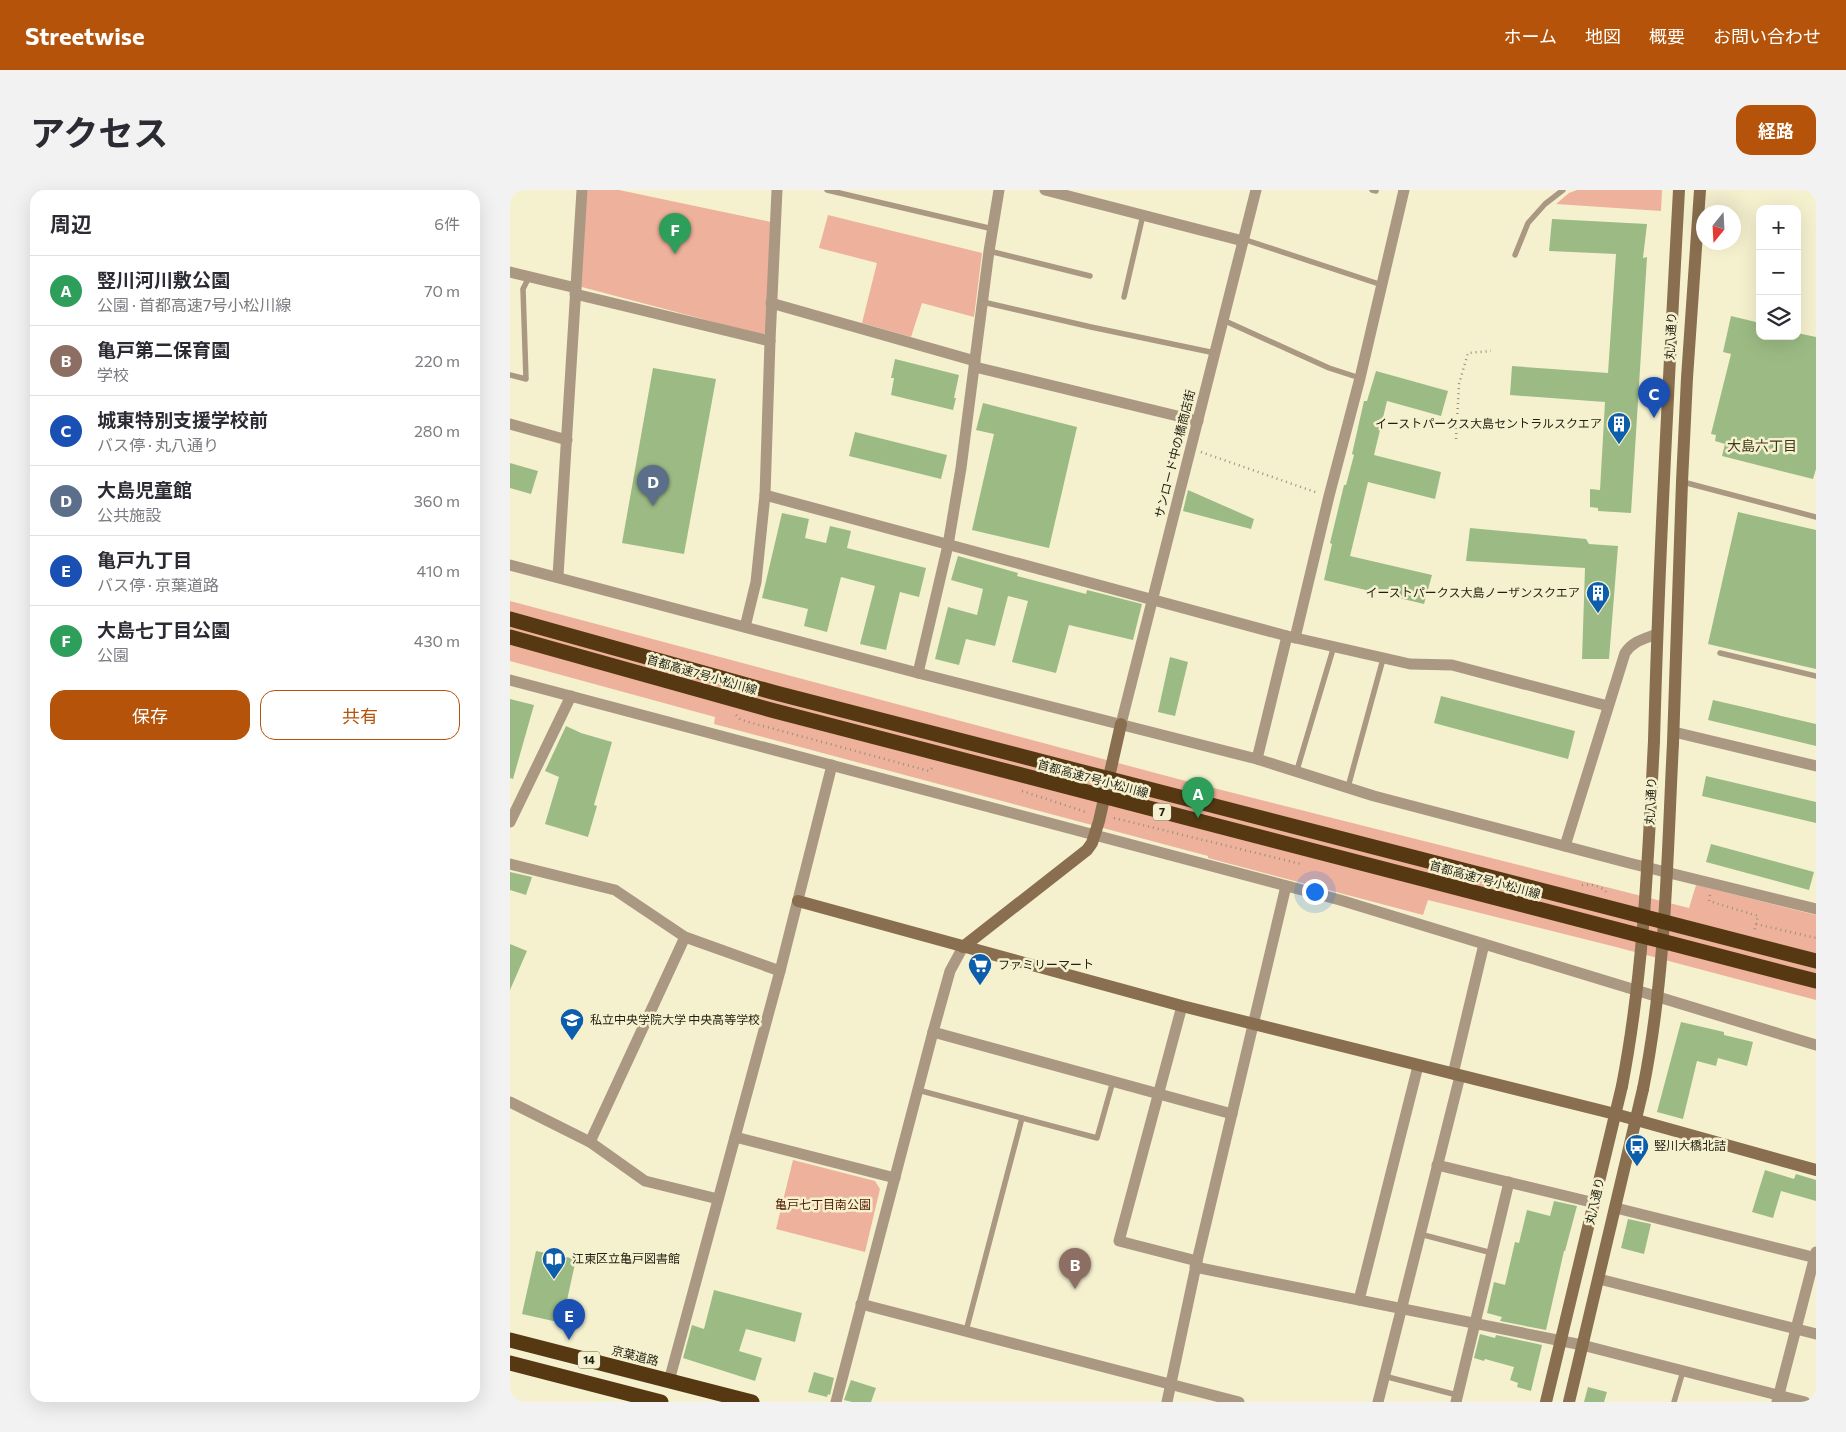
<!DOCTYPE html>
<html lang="ja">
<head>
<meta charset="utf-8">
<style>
  body { margin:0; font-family:Commissioner,"Noto Sans JP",sans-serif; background:#f2f2f3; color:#2b2b33 }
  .controls { position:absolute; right:15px; top:15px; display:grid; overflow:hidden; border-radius:10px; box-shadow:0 5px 20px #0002 }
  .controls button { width:45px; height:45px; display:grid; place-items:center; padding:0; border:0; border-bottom:1px solid #e1e1e2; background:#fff; color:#2b2b33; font:25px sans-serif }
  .compass { position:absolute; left:1186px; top:15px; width:45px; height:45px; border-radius:50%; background:#fff; box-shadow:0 5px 20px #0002; rotate:198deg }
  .you { position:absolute; left:804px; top:701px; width:18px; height:18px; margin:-12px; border:4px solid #fff; border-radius:50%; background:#1a73e8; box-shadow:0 0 0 8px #1a73e833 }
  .badge { display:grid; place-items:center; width:32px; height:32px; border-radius:50%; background:#b45309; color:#fff; font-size:16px; font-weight:700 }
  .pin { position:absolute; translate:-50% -41px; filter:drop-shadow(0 1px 2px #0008) }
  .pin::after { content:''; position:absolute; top:26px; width:18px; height:15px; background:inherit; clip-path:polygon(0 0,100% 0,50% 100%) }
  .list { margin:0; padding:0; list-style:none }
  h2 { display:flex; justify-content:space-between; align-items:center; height:65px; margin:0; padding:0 20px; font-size:21px }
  h2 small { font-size:16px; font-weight:400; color:#7c7c81 }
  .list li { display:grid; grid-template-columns:32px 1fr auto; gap:15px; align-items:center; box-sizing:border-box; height:70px; padding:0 20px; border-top:1px solid #e1e1e2 }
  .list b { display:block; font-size:19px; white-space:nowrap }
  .list p { margin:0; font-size:16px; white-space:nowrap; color:#7c7c81 }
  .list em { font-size:16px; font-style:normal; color:#7c7c81 }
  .actions { display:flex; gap:10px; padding:15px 20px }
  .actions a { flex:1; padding:11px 0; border:1px solid #b45309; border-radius:15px; text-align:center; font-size:18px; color:#b45309 }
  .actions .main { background:#b45309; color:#fff }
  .icon { flex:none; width:28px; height:28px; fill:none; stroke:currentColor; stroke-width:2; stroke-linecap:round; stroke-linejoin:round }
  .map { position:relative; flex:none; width:1306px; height:1212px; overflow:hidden; border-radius:15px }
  header { display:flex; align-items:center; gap:30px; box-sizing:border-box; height:70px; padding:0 25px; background:#b45309; color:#fff }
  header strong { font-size:24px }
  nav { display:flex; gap:28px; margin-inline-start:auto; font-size:18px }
  .intro { display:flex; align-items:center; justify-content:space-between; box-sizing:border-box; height:120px; padding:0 30px }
  h1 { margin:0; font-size:35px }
  .button { padding:12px 22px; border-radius:15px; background:#b45309; color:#fff; font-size:18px; font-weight:700 }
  main { display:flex; gap:30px; padding:0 30px }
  aside { flex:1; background:#fff; border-radius:15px; box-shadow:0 5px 20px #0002 }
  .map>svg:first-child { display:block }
  .green { fill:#eeb19b }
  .building { fill:#9cbb84 }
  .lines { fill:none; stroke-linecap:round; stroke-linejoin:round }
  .path { stroke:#95927a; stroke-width:2.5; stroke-dasharray:1 4; stroke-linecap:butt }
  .lane { stroke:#ab9883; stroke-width:5.5 }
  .street { stroke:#ab9883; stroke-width:11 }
  .secondary { stroke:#896e4f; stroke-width:12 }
  .highway { stroke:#563913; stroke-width:15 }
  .secondary-bridge { stroke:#896e4f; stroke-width:12 }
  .highway-bridge { stroke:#563913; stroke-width:15 }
  .labels { text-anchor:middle; stroke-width:5; stroke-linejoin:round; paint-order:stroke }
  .shield { fill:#f5f1cf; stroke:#605d4b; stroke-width:1 }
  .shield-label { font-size:11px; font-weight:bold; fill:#201e12 }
  .street-label { font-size:12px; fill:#201e12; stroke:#f5f1cf }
  .poi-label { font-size:12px; fill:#201e12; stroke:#f5f1cf; text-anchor:start }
  .park-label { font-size:12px; fill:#511902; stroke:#f5f1cf }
  .neighbourhood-label { font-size:14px; fill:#3b381b; stroke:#f5f1cf }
</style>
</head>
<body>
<header>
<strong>Streetwise</strong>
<nav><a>ホーム</a><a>地図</a><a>概要</a><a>お問い合わせ</a></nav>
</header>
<div class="intro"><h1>アクセス</h1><a class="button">経路</a></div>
<main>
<aside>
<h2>周辺<small>6件</small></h2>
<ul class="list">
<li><span class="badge" style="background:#2e9e5b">A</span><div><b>竪川河川敷公園</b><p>公園 · 首都高速7号小松川線</p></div><em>70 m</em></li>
<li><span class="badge" style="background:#8d6e63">B</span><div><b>亀戸第二保育園</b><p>学校</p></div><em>220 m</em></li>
<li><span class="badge" style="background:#1a4fb4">C</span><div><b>城東特別支援学校前</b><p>バス停 · 丸八通り</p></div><em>280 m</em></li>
<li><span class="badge" style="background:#5c6f8a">D</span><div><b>大島児童館</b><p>公共施設</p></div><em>360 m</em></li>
<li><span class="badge" style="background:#1a4fb4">E</span><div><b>亀戸九丁目</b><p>バス停 · 京葉道路</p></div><em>410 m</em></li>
<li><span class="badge" style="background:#2e9e5b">F</span><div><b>大島七丁目公園</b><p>公園</p></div><em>430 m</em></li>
</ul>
<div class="actions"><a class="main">保存</a><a>共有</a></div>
</aside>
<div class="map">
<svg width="1306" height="1212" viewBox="0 0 1306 1212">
  <rect width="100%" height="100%" fill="#f5f1cf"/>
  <g class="green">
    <polygon points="75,0 109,0 261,32 257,141 253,145 68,96"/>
    <polygon points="1067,0 1152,0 1151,21 1046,14 1059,3"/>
    <polygon points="318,25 472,63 464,127 412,113 401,147 352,133 367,73 309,58"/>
    <polygon points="0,411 668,589 1179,718 1186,695 1306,725 1306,810 1106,757 918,710 913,725 698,668 698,666 204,534 205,527 0,471"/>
    <polygon points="283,970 365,991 370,999 355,1062 266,1039"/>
  </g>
  <g class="building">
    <polygon points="1042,29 1137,34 1133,68 1137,67 1121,323 1088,321 1088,318 1080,317 1080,299 1090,300 1095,212 1000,205 1002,176 1098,183 1106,64 1039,61"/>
    <polygon points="1221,126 1250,133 1250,146 1287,146 1287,143 1306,147 1306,279 1303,289 1212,266 1215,254 1205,251 1206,245 1201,244 1221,164 1213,162"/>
    <polygon points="385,169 449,185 444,208 446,208 443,220 381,205 384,188 381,188"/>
    <polygon points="143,178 206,189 174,364 112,353"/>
    <polygon points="866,181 938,201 931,226 877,211 864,265 931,282 925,309 858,292 840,366 922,385 914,414 814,390 822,354 820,353 834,295 836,295 844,265 842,264 854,211 857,211"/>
    <polygon points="473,213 567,237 539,358 462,340 484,244 466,240"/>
    <polygon points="345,242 437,265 431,289 339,266"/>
    <polygon points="0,273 28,281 21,304 0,298"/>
    <polygon points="678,300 744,329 741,339 673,321"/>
    <polygon points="1228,322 1306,340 1306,479 1198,454"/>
    <polygon points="272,323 299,329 295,348 316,353 320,336 341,341 337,358 416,378 409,407 390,402 376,460 350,454 365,396 331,387 317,442 294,436 298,419 252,408"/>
    <polygon points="960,338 1076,349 1079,354 1108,356 1099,469 1072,469 1075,378 956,371"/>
    <polygon points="448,366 508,383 507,386 576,404 577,400 632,414 623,450 559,435 546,483 502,472 518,411 498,406 485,456 456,449 449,475 425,469 438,417 467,425 473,399 441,390"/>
    <polygon points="660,467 678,472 665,526 648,522"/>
    <polygon points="931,506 1065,541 1058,569 924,533"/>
    <polygon points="0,509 24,515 3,589 0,588"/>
    <polygon points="1203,510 1306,534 1306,556 1198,530"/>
    <polygon points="56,536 71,543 102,552 84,615 87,616 78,647 35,634 49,587 35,581"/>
    <polygon points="1196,586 1306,612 1306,633 1192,606"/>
    <polygon points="1201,654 1304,682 1299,700 1196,672"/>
    <polygon points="0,682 22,687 16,705 0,700"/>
    <polygon points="0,754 17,761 0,800"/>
    <polygon points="1171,832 1214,842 1214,845 1243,852 1237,876 1208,868 1206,876 1187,871 1173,929 1147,922"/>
    <polygon points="1255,980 1284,989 1286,984 1306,990 1306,1011 1271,1001 1263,1028 1242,1022"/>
    <polygon points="1044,1011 1067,1016 1055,1061 1054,1061 1036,1140 990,1131 992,1127 977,1123 984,1092 995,1095 1005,1052 1009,1053 1017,1020 1040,1026"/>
    <polygon points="1118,1029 1141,1034 1134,1064 1111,1058"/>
    <polygon points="26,1061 66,1069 52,1133 12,1124"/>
    <polygon points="204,1100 292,1123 285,1152 236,1139 229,1161 252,1168 245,1191 173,1168 182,1135 194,1139"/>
    <polygon points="970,1144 985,1148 986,1145 1032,1155 1021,1201 1007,1197 1008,1193 1000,1190 1004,1177 975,1169 974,1171 964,1168"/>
    <polygon points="304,1182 324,1188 320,1205 318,1204 317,1207 298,1202"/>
    <polygon points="341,1190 366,1198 361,1212 342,1212 334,1210"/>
    <polygon points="1078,1197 1097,1202 1094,1212 1074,1212"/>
  </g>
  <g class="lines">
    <g class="path">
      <polyline points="946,249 949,194 958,163 981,161"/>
      <polyline points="691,262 808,303"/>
      <polyline points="226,525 231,530 419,581 423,577"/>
      <polyline points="512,601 576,622"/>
      <polyline points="604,628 791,674"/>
      <path d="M 1072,695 C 1080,694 1090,695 1096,702"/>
      <polyline points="1200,705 1199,711 1248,726 1244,742"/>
      <polyline points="1246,734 1306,748"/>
    </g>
    <g class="lane">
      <polyline points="317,0 483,39"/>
      <polyline points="862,0 866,1"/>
      <polyline points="733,49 872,95"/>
      <polyline points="479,61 580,86"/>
      <polyline points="1005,65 1018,33 1035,14 1053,0"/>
      <polyline points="614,107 633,25"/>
      <polyline points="473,112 581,137 705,163"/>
      <polyline points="713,130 819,178 850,188"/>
      <polyline points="0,185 16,189 13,99 19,87"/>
      <polyline points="1173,292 1306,327"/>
      <polyline points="1210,463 1306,486"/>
      <polyline points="787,580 824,456"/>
      <polyline points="838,597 873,469"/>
      <polyline points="408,900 587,948 603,891"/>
      <polyline points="910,1044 982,1063"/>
      <polyline points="456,1141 512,928"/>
      <polyline points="874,1186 947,1205"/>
      <polyline points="1164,1212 1173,1181"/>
    </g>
    <g class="street">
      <polyline points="535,0 733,51"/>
      <polyline points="0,82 66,98"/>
      <polyline points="65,104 260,151"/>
      <polyline points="261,113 465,171"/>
      <polyline points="465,177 688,231"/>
      <polyline points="0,234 57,250"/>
      <polyline points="255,305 777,446 900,474 942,475 1098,516"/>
      <polyline points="0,375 408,483 747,569 864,606 1119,673 1306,719"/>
      <polyline points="48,386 72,0"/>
      <polyline points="235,437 246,392 255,305 260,151 267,0"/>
      <polyline points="785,448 819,306 850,188 894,0"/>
      <polyline points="408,483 438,355 451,278 479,61 489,0"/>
      <polyline points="0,490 830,710 1306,855"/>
      <polyline points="611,534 746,0"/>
      <polyline points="1164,542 1306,576"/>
      <polyline points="747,569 777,446"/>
      <polyline points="0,632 61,506"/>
      <path d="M 1055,656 L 1115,463 C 1123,451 1134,449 1147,444"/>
      <polyline points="0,674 105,700 175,747 270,781"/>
      <polyline points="672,816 609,1051 687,1071"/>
      <polyline points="423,842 722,924"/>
      <polyline points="943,884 974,754"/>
      <polyline points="0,912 80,952 135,991 208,1009"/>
      <polyline points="225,947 385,988"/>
      <polyline points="80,952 175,747"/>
      <polyline points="927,975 1085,1013"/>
      <polyline points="1106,1018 1306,1068"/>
      <polyline points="685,1077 1072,1155 1295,1212"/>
      <polyline points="1089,1089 1306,1144"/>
      <polyline points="849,1110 908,876"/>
      <polyline points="351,1114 729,1212"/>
      <polyline points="159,1191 270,781 322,575"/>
      <polyline points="326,1212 423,842 440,781 453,757"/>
      <polyline points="657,1212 687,1071 776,696"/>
      <polyline points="868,1212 950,886"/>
      <polyline points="946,1212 999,992"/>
      <polyline points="1267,1212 1306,1062"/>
    </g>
    <g class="secondary">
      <path d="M 1144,551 C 1149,367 1159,184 1169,0"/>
      <polyline points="1163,553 1172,292 1177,188 1190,0"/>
      <polyline points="288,711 672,816 1105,924 1306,980"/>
      <polyline points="453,757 577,660 582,653 589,631 611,534"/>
      <polyline points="1036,1212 1112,896"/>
      <polyline points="1059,1212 1133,899"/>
    </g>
    <g class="highway">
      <polyline points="0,1150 242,1212"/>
      <polyline points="0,1173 151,1212"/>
    </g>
    <g class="secondary-bridge">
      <path d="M 1112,896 C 1134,782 1138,667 1144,551"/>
      <path d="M 1133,899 C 1156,785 1157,668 1163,553"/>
    </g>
    <g class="highway-bridge">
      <polyline points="0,429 266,503 1306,771"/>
      <polyline points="0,447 261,520 1306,791"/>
    </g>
  </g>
  <defs>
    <g id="building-pin" transform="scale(1.25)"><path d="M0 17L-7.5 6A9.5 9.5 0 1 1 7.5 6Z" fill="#0c5dab" stroke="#f5f1cf"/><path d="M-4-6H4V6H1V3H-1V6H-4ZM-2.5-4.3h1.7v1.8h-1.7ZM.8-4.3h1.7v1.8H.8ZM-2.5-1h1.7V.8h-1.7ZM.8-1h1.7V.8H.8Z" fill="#fff"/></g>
    <g id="supermarket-pin" transform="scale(1.25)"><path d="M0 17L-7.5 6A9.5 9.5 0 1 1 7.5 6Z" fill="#0c5dab" stroke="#f5f1cf"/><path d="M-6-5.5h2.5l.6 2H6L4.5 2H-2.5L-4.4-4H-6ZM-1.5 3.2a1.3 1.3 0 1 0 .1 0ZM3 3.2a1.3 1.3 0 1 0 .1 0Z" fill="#fff"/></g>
    <g id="school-pin" transform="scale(1.25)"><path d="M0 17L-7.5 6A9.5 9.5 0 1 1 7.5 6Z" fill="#0c5dab" stroke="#f5f1cf"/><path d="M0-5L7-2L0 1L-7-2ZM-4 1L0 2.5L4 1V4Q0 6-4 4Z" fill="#fff"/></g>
    <g id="bus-pin" transform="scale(1.25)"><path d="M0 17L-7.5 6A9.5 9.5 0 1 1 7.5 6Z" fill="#0c5dab" stroke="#f5f1cf"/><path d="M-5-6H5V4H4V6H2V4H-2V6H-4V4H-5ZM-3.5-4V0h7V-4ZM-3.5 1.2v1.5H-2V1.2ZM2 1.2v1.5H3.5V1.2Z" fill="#fff"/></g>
    <g id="library-pin" transform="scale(1.25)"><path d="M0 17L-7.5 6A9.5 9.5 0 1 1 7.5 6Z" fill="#0c5dab" stroke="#f5f1cf"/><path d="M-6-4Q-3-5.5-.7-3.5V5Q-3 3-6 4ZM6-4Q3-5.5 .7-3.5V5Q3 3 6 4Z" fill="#fff"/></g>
  </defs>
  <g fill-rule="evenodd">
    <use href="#building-pin" x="1109" y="234"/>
    <use href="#building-pin" x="1088" y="403"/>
    <use href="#supermarket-pin" x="470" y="775"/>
    <use href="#school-pin" x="62" y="830"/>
    <use href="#bus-pin" x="1127" y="956"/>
    <use href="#library-pin" x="44" y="1069"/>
  </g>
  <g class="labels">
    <g class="shield">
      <rect x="643" y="613.5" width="18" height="17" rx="4"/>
      <rect x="68" y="1161.5" width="22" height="17" rx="4"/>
    </g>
    <g class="shield-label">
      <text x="652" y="626">7</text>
      <text x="79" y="1174">14</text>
    </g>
    <g class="street-label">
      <text transform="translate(1161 146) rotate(-87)" y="4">丸八通り</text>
      <text transform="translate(665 264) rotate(-76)" y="4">サンロード中の橋商店街</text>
      <text transform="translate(192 485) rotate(16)" y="4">首都高速7号小松川線</text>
      <text transform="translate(583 589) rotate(15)" y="4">首都高速7号小松川線</text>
      <text transform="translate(1141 611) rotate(-87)" y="4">丸八通り</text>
      <text transform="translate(975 690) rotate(15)" y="4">首都高速7号小松川線</text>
      <text transform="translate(1085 1011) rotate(-77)" y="4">丸八通り</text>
      <text transform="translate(125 1166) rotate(14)" y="4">京葉道路</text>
    </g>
    <g class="poi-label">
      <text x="1092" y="238" text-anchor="end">イーストパークス大島セントラルスクエア</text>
      <text x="1070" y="407" text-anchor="end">イーストパークス大島ノーザンスクエア</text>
      <text x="488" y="779">ファミリーマート</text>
      <text x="80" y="834">私立中央学院大学 中央高等学校</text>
      <text x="1144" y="960">竪川大橋北詰</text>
      <text x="62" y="1073">江東区立亀戸図書館</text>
    </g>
    <g class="park-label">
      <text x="313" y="1019">亀戸七丁目南公園</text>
    </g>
    <g class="neighbourhood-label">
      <text x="1252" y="261">大島六丁目</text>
    </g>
  </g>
</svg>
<div class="controls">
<button>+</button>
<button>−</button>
<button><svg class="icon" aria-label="layers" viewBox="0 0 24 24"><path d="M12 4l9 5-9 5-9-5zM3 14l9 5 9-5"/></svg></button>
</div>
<svg class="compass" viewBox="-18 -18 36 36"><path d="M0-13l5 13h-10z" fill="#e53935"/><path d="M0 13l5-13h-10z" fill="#7c7c81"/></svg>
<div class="you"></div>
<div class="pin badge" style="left:688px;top:628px;background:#2e9e5b">A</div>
<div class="pin badge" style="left:565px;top:1099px;background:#8d6e63">B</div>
<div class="pin badge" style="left:1144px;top:228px;background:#1a4fb4">C</div>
<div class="pin badge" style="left:143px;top:316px;background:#5c6f8a">D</div>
<div class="pin badge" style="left:59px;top:1150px;background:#1a4fb4">E</div>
<div class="pin badge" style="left:165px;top:64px;background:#2e9e5b">F</div>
</div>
</main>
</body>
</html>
